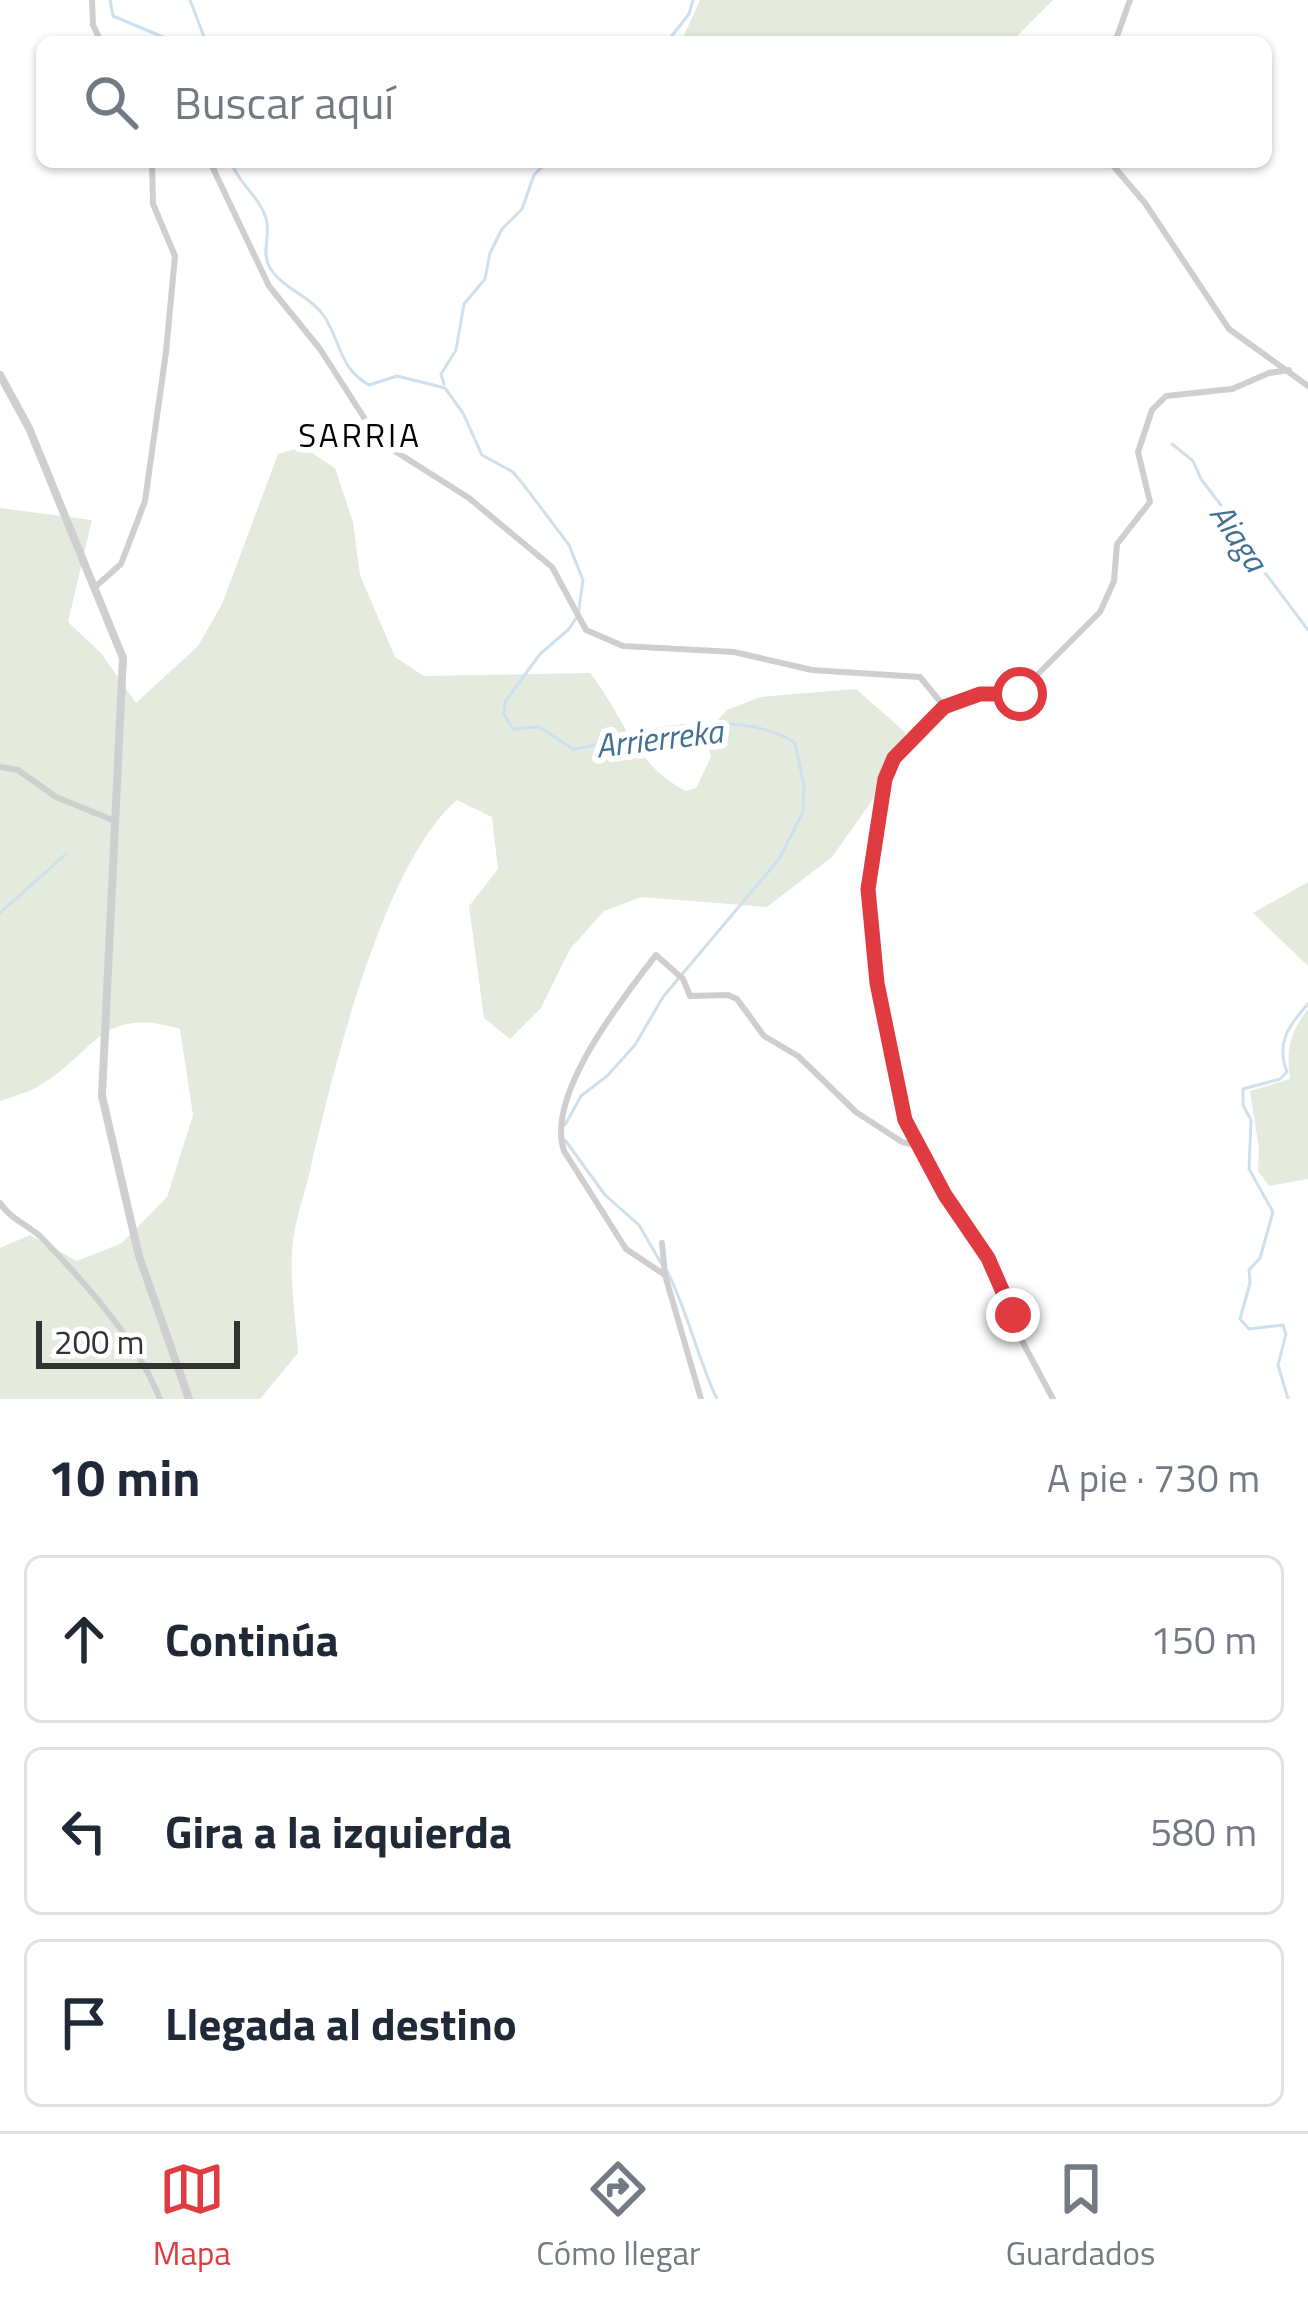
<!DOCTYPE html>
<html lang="es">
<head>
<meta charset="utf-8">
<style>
  body { margin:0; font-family:"Titillium Web",sans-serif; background:#f2f2f3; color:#1f2937 }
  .scale { position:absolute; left:36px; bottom:30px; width:204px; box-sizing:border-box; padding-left:12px; border:6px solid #323232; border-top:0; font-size:33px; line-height:42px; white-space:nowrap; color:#323232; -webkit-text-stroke:9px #fff; paint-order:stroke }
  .stop { position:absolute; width:36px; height:36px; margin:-27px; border:9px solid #e13b42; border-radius:50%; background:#fff }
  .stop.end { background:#e13b42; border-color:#fff; box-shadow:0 3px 12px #0008 }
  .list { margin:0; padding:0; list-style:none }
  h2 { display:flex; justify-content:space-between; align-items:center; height:156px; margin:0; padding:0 48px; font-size:51px }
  h2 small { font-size:39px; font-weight:400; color:#747a83 }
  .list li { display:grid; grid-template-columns:78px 1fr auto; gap:36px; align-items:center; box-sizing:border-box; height:168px; margin:0 24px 24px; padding:0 24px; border:3px solid #e0e1e3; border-radius:18px }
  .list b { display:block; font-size:45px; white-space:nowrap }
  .list em { font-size:39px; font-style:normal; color:#747a83 }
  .icon { flex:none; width:66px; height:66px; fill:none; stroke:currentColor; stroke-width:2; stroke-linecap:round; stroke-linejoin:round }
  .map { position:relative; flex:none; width:1308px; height:1399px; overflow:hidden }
  .search { position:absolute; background:#fff; box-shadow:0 3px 9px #0004; left:36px; right:36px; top:36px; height:132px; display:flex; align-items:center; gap:30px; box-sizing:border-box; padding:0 42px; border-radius:18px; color:#747a83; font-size:45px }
  .sheet { height:732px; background:#fff }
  nav { display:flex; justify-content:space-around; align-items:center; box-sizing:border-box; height:168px; border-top:3px solid #e0e1e3; background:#fff; font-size:33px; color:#747a83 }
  nav a { display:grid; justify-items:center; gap:6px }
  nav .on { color:#e13b42 }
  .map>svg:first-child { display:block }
  .green { fill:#e4ebde }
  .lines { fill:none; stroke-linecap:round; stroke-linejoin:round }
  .stream { stroke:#cee0ed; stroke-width:3 }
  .minor { stroke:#cfcfcf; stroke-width:6 }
  .tertiary { stroke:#cfcfcf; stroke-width:8 }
  .route { stroke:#e13b42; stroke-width:15 }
  .labels { text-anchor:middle; stroke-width:12; stroke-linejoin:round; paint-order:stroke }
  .neighbourhood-label { font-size:33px; letter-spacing:3px; fill:#000; stroke:#fff }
  .water-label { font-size:33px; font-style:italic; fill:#407093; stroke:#fff }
</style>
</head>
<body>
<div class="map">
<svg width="1308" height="1399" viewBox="0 0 1308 1399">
  <rect width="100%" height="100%" fill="#fff"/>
  <g class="green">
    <polygon points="700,0 1053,0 1011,42 681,42"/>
    <path d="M 303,447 L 335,468 L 353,522 L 360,575 L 395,657 L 424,676 L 590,673 C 625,717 633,764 686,791 L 696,788 L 711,757 L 705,734 L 727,710 L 760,697 L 856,689 L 905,732 L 903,757 L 832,857 L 767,907 L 641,897 L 604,911 L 570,949 L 541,1008 L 510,1039 L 484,1018 L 469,906 L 498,869 L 492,817 L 457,800 C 383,863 332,1074 310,1171 C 304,1197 293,1225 292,1252 C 290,1285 296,1320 298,1353 L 260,1399 L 0,1399 L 0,1248 L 30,1235 L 77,1261 L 122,1243 L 167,1197 L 193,1115 L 180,1029 C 98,1005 96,1054 37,1087 C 26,1093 12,1097 0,1101 L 0,508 L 92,520 L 68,622 L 101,653 L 136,703 L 198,646 L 222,604 L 278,454 Z"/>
    <polygon points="1308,882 1308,966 1253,913"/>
    <path d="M 1308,1009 L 1308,1179 L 1269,1186 L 1258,1171 L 1259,1149 L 1250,1091 L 1290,1079 C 1286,1049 1289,1034 1308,1009 Z"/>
  </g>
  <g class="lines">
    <g class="stream">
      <polyline points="110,0 113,16 175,42"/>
      <polyline points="190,0 206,42"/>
      <polyline points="667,42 689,14 693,0"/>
      <path d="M 231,162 C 238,183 259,196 266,218 C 271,234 262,249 268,264 C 279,288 310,295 324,316 C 341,342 339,368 369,385 L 397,376 L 445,388 L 463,413 L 482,455 L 513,472 L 523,484 L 569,545 L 583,580 L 578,615 L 569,629 L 540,654 L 505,702 L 504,714 L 513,729 L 539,727 L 573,749 C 598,747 621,736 647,731 C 691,723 756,716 795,743 L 804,785 L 803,812 L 779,859 L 663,997 L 635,1045 L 607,1076 L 581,1096 L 565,1125"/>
      <polyline points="444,384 441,374 456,350 464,304 485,279 490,253 502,229 522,209 534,175 544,165 559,162"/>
      <polyline points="1172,444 1193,461 1201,479 1223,508 1232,535 1254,558 1308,630"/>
      <polyline points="0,913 66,854"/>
      <polyline points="565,1140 605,1195 639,1225 661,1263"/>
      <path d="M 667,1271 C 688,1312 697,1357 717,1399"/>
      <path d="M 1288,1399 L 1278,1365 L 1286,1334 L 1283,1325 L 1249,1329 L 1240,1319 L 1250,1283 L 1249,1270 L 1260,1258 L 1273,1212 L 1249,1169 L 1251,1120 L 1243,1105 L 1243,1089 L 1280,1079 L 1287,1072 C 1276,1043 1288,1026 1308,1004"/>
    </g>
    <g class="minor">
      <polyline points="92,0 93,25 101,42"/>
      <polyline points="1115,42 1130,0"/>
      <polyline points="210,162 269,286 320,349 379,441 469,498 552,567 586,630 623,646 734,652 812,670 920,677 943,705"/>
      <polyline points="1110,162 1145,203 1229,329 1308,386"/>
      <polyline points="95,587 121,564 145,501 166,352 175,256 153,204 152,162"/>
      <polyline points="0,767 18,770 56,797 115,821"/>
      <path d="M 0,1203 C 11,1220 29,1225 43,1239 C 87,1285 136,1339 160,1399"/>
      <polyline points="662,1243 665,1275"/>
      <path d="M 701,1399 L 665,1275 L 626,1249 L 564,1151 C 545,1095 623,998 656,955 L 683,979 L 690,996 L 728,995 L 737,999 L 764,1036 L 798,1056 L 856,1112 L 902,1142 L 915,1145"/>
      <polyline points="1053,1399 1021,1339 988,1257 945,1195 905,1120 877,983 869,903 870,863 889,764 944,707 980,694 1025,693 1036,676 1100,612 1114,581 1117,544 1150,502 1138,452 1152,410 1166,396 1232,389 1269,373 1289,370"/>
    </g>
    <polyline class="tertiary" points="0,375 29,428 123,658 102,1096 139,1256 189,1399"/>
  </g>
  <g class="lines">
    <polyline class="route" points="1013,1315 988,1258 945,1195 905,1120 877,983 868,889 885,779 894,758 944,707 980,694 1020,694"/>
  </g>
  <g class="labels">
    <g class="neighbourhood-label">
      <text x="360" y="447">SARRIA</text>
    </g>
    <g class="water-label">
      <text transform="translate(1239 537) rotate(56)" y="12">Aiaga</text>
      <text transform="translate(659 738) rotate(-7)" y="12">Arrierreka</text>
    </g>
  </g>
</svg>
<div class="scale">200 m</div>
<div class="stop" style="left:1020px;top:694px"></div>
<div class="stop end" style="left:1013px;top:1315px"></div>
<div class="search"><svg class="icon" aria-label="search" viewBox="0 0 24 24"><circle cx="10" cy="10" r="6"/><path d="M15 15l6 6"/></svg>Buscar aquí</div>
</div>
<section class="sheet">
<h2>10 min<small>A pie · 730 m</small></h2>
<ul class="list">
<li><svg class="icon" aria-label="ahead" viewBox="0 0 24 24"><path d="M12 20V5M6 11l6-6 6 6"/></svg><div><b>Continúa</b></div><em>150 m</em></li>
<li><svg class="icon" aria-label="left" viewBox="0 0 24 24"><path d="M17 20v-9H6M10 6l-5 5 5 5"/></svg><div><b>Gira a la izquierda</b></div><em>580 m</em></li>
<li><svg class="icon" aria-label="arrive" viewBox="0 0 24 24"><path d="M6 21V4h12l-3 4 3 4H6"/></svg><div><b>Llegada al destino</b></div></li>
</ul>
</section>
<nav>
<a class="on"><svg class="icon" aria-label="map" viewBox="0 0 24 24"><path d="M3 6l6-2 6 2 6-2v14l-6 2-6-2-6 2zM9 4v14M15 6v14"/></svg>Mapa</a>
<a><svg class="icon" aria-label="directions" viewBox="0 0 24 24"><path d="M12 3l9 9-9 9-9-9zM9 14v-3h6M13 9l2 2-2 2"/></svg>Cómo llegar</a>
<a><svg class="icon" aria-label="saved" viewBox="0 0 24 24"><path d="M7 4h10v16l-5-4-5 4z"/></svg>Guardados</a>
</nav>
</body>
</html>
